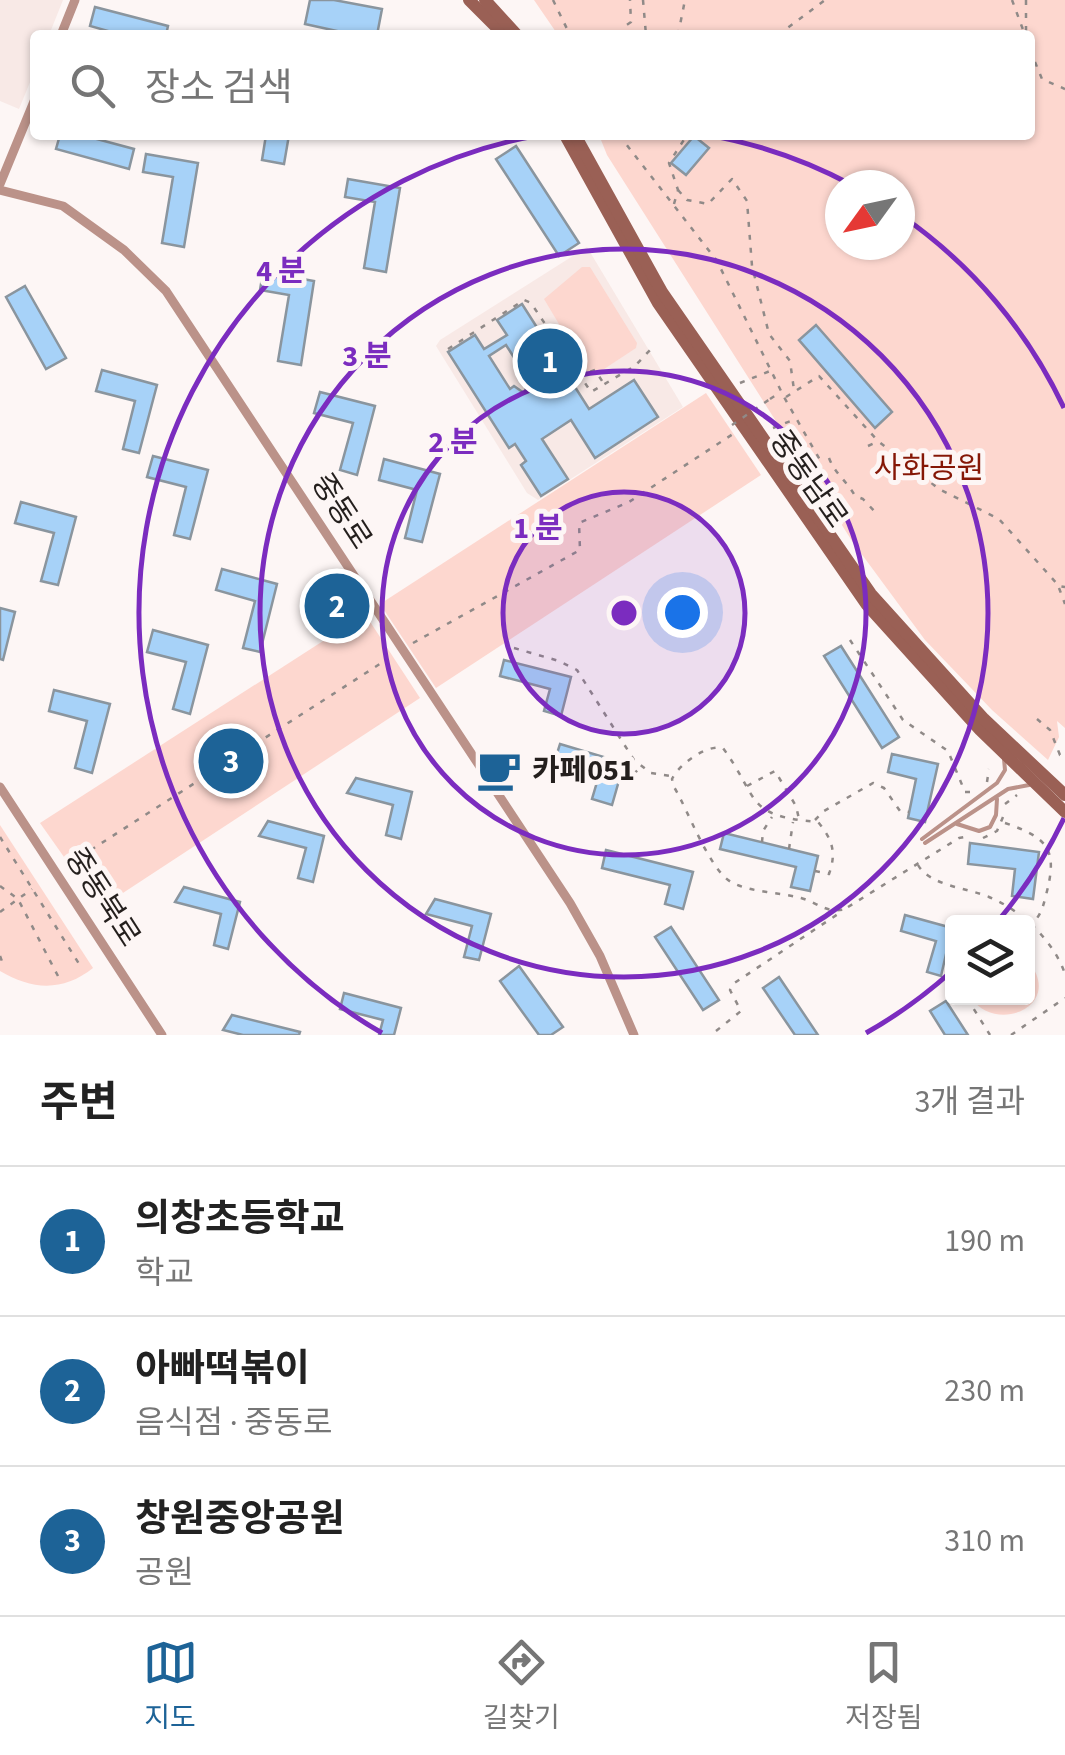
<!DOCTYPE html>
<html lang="ko">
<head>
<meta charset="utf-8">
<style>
  body { margin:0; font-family:"Source Sans 3","Noto Sans KR",sans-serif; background:#f2f2f2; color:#222 }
  .controls { position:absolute; right:30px; bottom:30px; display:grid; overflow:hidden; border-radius:10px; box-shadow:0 2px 8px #0004 }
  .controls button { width:90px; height:90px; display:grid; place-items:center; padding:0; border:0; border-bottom:2px solid #e0e0e0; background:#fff; color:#222; font:50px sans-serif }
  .compass { position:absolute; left:825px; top:170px; width:90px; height:90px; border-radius:50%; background:#fff; box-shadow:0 2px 8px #0004; rotate:237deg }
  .you { position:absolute; left:682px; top:612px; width:35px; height:35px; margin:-25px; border:8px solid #fff; border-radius:50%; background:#1a73e8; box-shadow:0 0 0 15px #1a73e833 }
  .badge { display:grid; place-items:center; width:65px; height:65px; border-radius:50%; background:#1d6397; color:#fff; font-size:32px; font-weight:700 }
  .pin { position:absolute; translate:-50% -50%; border:5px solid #fff; box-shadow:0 2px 10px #0006 }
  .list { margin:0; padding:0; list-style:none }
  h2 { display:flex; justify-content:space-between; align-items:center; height:130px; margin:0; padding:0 40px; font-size:42px }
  h2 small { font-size:32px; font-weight:400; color:#767676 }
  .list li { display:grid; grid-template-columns:65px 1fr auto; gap:30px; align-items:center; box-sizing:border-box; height:150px; padding:0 40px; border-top:2px solid #e0e0e0 }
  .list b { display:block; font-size:38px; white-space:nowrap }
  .list p { margin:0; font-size:32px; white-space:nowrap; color:#767676 }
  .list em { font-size:32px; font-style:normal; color:#767676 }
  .icon { flex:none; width:55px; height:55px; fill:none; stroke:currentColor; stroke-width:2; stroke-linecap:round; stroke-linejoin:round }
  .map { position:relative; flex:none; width:1065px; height:1035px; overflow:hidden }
  .search { position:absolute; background:#fff; box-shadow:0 2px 8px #0004; left:30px; right:30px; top:30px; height:110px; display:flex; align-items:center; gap:25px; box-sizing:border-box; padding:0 35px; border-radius:10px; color:#767676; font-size:38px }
  .sheet { height:580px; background:#fff }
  nav { display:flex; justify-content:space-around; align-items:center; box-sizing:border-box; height:140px; border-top:2px solid #e0e0e0; background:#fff; font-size:28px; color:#767676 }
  nav a { display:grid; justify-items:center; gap:5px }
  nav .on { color:#1d6397 }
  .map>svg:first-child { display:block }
  .built { fill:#f8e9e6 }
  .green { fill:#fdd7cf; fill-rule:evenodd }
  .building { fill:#a7d2f8; stroke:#8a959e; stroke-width:2.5; fill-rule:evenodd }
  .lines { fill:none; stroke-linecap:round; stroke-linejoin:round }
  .path { stroke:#908a88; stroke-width:2.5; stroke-dasharray:5 8; stroke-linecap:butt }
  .lane { stroke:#bb9289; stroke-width:4 }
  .street { stroke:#bb9289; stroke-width:9 }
  .secondary { stroke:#9a6055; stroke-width:12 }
  .path-bridge { stroke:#908a88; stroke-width:2.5; stroke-dasharray:5 8; stroke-linecap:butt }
  .ring { fill:none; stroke:#7b2cbf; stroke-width:5 }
  .labels { text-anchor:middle; stroke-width:10; stroke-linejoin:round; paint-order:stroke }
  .park-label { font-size:30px; fill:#851706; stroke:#fdf6f5 }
  .street-label { font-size:30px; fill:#241f1d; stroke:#fdf6f5 }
  .poi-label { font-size:30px; font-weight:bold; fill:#241f1d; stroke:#fdf6f5; text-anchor:start }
  .centre { fill:#7b2cbf; stroke:#fdf6f5; stroke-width:5 }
  .ring-label { font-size:30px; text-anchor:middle; font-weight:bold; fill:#7b2cbf; stroke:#fdf6f5; stroke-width:10; stroke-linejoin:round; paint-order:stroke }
</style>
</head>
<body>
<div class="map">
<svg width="1065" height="1035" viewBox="0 0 1065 1035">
  <rect width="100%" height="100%" fill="#fdf6f5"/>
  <g class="built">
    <polygon points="0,0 63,0 49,35 35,35 35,70 19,109 0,101"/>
    <polygon points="587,247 683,407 538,500 527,493 436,346 440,340"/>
  </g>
  <g class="green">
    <path d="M 534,0 L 1065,0 L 1065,728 L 1057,721 L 1059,737 L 1048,760 L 992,710 L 925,640 L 852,541 L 607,155 L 599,135 L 1030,135 L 1030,35 L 558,35 ZM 840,185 L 900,185 L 900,245 L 840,245 Z"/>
    <polygon points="582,267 590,267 637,343 636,348 595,375 587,371 544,299"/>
    <polygon points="706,393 761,475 436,688 380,604"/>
    <polygon points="365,614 420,698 100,908 40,823"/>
    <path d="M 0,825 L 93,968 C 63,992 32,990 0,971 Z"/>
    <path d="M 1028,961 C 1065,1005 997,1035 971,998 L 1028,998 Z"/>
  </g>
  <g class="building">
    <polygon points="310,0 334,0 382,9 377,35 355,35 305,24"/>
    <polygon points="95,7 168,26 166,35 122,35 90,26"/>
    <polygon points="60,135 82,135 134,149 129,169 56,149"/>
    <polygon points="266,135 289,135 284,164 262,160"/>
    <polygon points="694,136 709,148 686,175 671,163"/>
    <polygon points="516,146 579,243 559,256 496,159"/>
    <polygon points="146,154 198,163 184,247 162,243 173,177 143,172"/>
    <polygon points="348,179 400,188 386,272 364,268 375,202 345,197"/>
    <polygon points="263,272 314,281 301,365 278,361 289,295 260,290"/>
    <polygon points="25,286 66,358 46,369 6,297"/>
    <path d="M 522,304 L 589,409 L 634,380 L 658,417 L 595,458 L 571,420 L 542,439 L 568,479 L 541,496 L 521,465 L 526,461 L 515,444 L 509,448 L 448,352 L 475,335 L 484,349 L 507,335 L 497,320 ZM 506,345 L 515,359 L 524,354 L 534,370 L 524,393 L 514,386 L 510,389 L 489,356 Z"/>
    <polygon points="816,325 892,412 875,428 799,340"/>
    <polygon points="102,370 157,385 139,453 123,449 135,401 96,391"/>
    <polygon points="320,392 375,406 357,475 340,470 353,423 314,413"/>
    <polygon points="153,456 208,470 190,539 174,535 186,487 147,477"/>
    <polygon points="384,459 440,474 422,542 405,538 417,490 379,480"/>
    <polygon points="21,502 76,517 58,585 41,581 54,533 15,523"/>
    <polygon points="222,569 277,584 260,652 243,648 255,601 216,590"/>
    <polygon points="0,608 15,612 3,660 0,659"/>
    <polygon points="153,630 208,645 190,714 173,709 186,662 147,652"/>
    <polygon points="841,646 899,737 882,748 824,656"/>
    <polygon points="504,660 571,677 561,716 544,711 550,689 500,676"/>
    <polygon points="54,690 110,704 92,773 75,768 87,721 49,711"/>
    <polygon points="560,744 624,763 612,805 592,799 600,772 555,760"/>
    <polygon points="892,754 938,764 925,822 908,818 916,779 888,772"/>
    <polygon points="356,778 412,792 401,839 386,835 393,805 347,793"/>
    <polygon points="268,821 324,836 313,882 298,878 306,848 259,836"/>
    <polygon points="724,833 818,856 810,891 791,887 796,867 720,849"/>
    <polygon points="970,843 1039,852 1033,899 1012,896 1015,869 968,864"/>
    <polygon points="606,850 693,872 683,909 665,904 670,885 602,868"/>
    <polygon points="184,887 240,902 228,949 214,945 221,914 175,902"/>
    <polygon points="435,899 491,914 479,960 464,957 472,926 426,914"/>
    <polygon points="905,915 952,928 941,976 927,972 936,941 901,931"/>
    <polygon points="671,927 719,1000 703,1010 655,937"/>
    <polygon points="519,966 563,1027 551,1035 539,1035 500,981"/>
    <polygon points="779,977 818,1035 795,1035 763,988"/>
    <polygon points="344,993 401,1008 394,1035 379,1035 383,1020 340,1009"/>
    <polygon points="946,1001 968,1035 945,1035 930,1011"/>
    <polygon points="232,1015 300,1032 299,1035 243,1035 223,1030"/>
  </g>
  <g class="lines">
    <g class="path">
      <polyline points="553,0 570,35"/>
      <polyline points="643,0 646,35"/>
      <polyline points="1012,0 1025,35"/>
      <polyline points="1026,0 1026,34"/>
      <polyline points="622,35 622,28 631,22 630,0"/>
      <polyline points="678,35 685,0"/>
      <polyline points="778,35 825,0"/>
      <polyline points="1030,50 1042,79 1065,89"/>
      <polyline points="619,135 717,261 784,397 820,460"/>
      <polyline points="678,190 687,200 708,204 732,179 747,201 752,266 769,334 790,361 794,390"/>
      <polyline points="674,204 678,190 669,163 687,135"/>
      <polyline points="448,349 524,300 531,303 591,392 635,366 651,349"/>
      <polyline points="578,376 595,370 604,384"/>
      <polyline points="740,383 770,371"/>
      <polyline points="786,397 819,376 878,441 939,489 999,519 1059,586 1065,587"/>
      <polyline points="770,399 781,392"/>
      <polyline points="773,428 793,420"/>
      <polyline points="868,446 877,442"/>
      <path d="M 829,458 C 835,474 847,481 855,496 L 863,499 L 877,514"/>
      <polyline points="1059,588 1065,604"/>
      <polyline points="850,640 903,720 948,751 965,792 973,792"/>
      <polyline points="413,643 580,550 579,523 629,502 733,434"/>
      <polyline points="514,648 559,661 577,670 634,760 651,773 671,776"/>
      <polyline points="1037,719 1050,730 1060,755 1065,757"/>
      <polyline points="987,782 989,769"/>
      <polyline points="624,783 640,768"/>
      <polyline points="747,786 775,771 796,806 799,819"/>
      <polyline points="1005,804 1017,795"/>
      <polyline points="815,820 824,811 873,783 884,788 900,811 909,812"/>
      <path d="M 1005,823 C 1049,838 1058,850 1046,895 C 1043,907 1041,915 1032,924"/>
      <polyline points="0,837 81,967"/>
      <polyline points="983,838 997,831 1003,817"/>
      <polyline points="762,842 763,831 772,817"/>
      <polyline points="789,849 793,822"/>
      <polyline points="69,864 386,660"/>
      <path d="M 918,865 C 930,886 968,888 989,897 C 1021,910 1054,941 1065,974"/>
      <path d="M 815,871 L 829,874 C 837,852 832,839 818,822 C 744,816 760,799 723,748 C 707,744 679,764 672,779 L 674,787 C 688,810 709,869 731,882 C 752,893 779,892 801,898 C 819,903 826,914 846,909"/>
      <polyline points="0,886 18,899 59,978"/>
      <polyline points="848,907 959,838 970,836"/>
      <polyline points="0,912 32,889"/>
      <polyline points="0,956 3,964"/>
      <polyline points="967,998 990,1035"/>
      <polyline points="716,1031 741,1011 730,990 733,984 841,912"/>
      <polyline points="1011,1035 1065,998"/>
    </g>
    <g class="lane">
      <polyline points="957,824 979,831 990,827 996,815 997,799"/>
      <polyline points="922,839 997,783 1005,770 1004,759"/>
      <polyline points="925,843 1008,789 1029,785"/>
    </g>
    <g class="street">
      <polyline points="61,35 75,0"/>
      <polyline points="0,184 35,99"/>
      <polyline points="0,190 63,206 124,250 166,291 570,903 600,956 634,1035"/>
      <polyline points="0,787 162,1035"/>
    </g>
    <g class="secondary">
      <polyline points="469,0 504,35"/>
      <polyline points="485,0 517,35"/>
      <polyline points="565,135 658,303 867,605 980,730 1065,812"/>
      <polyline points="575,135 662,292 871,594 984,719 1065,795"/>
    </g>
    <polyline class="path-bridge" points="732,425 770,399"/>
  </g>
  <circle cx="624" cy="613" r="121" fill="#7b2cbf" fill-opacity=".12"/>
  <g class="ring">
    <circle cx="624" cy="613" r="121"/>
    <circle cx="624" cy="613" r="242"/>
    <circle cx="624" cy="613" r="364"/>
    <path d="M1064 818A485 485 0 0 1 998 921M952 971A485 485 0 0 1 866 1033M382 1033A485 485 0 0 1 540 135M708 135A485 485 0 0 1 852 185M902 216A485 485 0 0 1 1064 408"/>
  </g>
  <defs>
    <g id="cafe-bare" transform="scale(3.45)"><path d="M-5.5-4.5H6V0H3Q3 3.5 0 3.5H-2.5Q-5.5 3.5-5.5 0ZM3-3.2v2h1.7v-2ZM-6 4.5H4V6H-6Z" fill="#1d6397" stroke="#fdf6f5" stroke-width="2.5" paint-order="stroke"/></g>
  </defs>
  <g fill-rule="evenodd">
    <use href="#cafe-bare" x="499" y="770"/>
  </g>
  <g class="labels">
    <g class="park-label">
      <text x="929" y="478">사화공원</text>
    </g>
    <g class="street-label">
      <text transform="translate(809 479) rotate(55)" y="10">중동남로</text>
      <text transform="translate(342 511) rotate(57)" y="10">중동로</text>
      <text transform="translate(103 897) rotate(57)" y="10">중동북로</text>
    </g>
    <g class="poi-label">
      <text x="532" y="780">카페051</text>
    </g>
  </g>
  <circle cx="624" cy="613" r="15" class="centre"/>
  <g class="ring-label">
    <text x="281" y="281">4 분</text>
    <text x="367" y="366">3 분</text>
    <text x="453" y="452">2 분</text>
    <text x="538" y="538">1 분</text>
  </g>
</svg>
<div class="controls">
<button><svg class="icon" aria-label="layers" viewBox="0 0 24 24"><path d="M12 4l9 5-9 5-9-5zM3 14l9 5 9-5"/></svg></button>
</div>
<svg class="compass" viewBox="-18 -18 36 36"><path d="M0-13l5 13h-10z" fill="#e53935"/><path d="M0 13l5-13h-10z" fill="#767676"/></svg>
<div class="you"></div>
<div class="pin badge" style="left:550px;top:361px">1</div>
<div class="pin badge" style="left:337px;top:606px">2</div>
<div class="pin badge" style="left:231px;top:761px">3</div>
<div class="search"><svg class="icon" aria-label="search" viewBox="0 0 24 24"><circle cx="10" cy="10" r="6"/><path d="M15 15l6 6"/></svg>장소 검색</div>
</div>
<section class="sheet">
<h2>주변<small>3개 결과</small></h2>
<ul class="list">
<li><span class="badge">1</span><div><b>의창초등학교</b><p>학교</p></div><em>190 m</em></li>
<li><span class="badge">2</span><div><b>아빠떡볶이</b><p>음식점 · 중동로</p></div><em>230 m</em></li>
<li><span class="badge">3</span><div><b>창원중앙공원</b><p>공원</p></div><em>310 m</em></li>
</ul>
</section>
<nav>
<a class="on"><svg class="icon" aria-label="map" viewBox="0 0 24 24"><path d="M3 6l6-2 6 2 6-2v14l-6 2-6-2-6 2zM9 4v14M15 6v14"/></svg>지도</a>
<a><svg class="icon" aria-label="directions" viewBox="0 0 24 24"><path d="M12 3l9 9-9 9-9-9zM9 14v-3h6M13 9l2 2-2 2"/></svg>길찾기</a>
<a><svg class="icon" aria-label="saved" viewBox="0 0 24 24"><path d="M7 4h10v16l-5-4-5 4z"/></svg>저장됨</a>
</nav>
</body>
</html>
